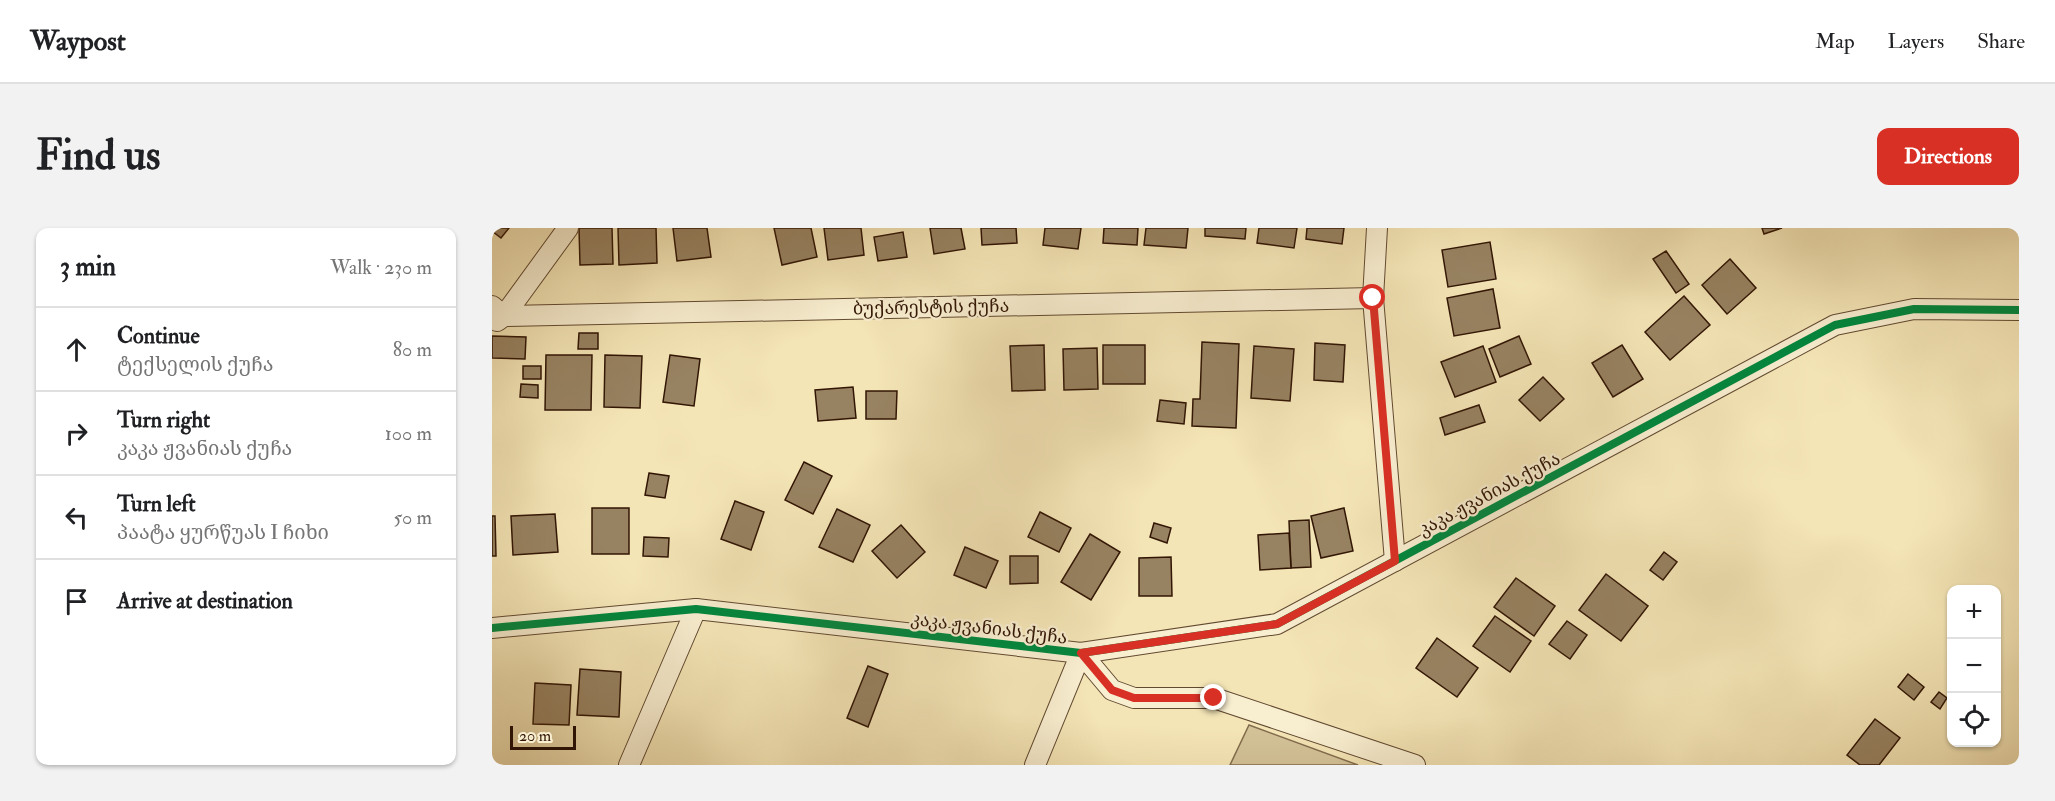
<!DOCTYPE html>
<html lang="en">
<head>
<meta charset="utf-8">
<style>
  body { margin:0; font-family:"IM FELL Double Pica","Noto Serif Georgian",serif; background:#f2f2f2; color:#202124 }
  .controls { position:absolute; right:18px; bottom:18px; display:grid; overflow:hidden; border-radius:12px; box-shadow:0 2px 4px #0004 }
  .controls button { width:54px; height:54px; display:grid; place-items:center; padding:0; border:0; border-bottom:2px solid #e0e0e0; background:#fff; color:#202124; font:30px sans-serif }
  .scale { position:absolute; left:18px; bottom:15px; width:66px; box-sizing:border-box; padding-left:6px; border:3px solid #321605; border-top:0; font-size:16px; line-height:21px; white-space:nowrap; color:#321605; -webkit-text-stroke:4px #f8eed0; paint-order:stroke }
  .stop { position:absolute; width:18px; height:18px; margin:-14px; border:4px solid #d93025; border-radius:50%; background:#fff }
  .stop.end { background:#d93025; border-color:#fff; box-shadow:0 2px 6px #0008 }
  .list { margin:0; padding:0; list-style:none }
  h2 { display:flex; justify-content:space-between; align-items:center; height:78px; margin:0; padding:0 24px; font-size:26px }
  h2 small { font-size:20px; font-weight:400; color:#757577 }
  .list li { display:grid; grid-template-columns:39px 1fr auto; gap:18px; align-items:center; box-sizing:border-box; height:84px; padding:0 24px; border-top:2px solid #e0e0e0 }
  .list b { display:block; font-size:22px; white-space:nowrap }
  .list p { margin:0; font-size:20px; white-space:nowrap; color:#757577 }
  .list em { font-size:20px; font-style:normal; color:#757577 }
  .icon { flex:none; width:33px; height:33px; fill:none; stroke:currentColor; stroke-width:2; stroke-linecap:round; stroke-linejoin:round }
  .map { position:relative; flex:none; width:1527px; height:537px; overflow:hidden; border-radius:12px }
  header { display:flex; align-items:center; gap:36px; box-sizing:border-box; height:84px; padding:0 30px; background:#fff; border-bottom:2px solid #e0e0e0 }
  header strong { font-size:28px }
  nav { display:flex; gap:33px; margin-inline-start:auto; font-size:21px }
  .intro { display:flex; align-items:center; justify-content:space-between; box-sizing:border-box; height:144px; padding:0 36px }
  h1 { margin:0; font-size:42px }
  .button { padding:15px 27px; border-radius:12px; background:#d93025; color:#fff; font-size:21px; font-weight:700 }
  main { display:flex; gap:36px; padding:0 36px }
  aside { flex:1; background:#fff; border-radius:12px; box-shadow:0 2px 4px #0004 }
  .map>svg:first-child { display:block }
  .green { fill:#d3c298; stroke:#826c4e; stroke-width:1.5 }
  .building { fill:#978261; stroke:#321605; stroke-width:1.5 }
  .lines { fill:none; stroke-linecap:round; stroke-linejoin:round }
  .minor-casing { stroke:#624a31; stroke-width:22 }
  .minor { stroke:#f8eed0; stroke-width:20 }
  .cycleway-casing { stroke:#f8eed0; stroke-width:11 }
  .cycleway { stroke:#00873e; stroke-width:8 }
  .route { stroke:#d93025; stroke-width:8 }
  .labels { text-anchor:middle; stroke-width:4.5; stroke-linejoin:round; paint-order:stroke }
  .street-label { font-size:18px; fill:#321605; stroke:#f8eed0 }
</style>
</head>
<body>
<header>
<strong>Waypost</strong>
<nav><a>Map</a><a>Layers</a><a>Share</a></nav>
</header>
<div class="intro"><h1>Find us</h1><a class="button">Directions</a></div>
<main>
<aside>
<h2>3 min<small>Walk · 230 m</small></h2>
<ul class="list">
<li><svg class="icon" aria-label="ahead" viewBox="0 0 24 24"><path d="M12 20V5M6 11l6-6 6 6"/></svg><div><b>Continue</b><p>ტექსელის ქუჩა</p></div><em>80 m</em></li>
<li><svg class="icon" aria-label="right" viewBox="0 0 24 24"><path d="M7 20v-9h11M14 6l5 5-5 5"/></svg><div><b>Turn right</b><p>კაკა ჟვანიას ქუჩა</p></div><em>100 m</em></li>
<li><svg class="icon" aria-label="left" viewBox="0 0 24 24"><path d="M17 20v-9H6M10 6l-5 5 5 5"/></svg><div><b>Turn left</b><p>პაატა ყურწუას I ჩიხი</p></div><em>50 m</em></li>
<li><svg class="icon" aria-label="arrive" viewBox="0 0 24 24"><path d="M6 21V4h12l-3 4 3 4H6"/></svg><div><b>Arrive at destination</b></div></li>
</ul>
</aside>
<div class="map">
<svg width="1527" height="537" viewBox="0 0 1527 537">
  <rect width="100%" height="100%" fill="#f4e5b6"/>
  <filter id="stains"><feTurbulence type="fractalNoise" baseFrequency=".00333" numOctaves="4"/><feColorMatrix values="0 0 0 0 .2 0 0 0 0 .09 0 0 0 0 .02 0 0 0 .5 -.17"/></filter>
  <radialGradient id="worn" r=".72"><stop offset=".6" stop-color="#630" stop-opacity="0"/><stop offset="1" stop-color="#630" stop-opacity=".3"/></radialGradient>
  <polygon class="green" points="757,497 866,537 738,537"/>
  <g class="building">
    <polygon points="0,0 17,0 9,10 0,3"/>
    <polygon points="87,0 120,0 121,36 88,37"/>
    <polygon points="126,0 164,0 165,35 127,37"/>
    <polygon points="181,0 215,0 219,29 185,33"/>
    <polygon points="282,0 319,0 325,29 290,37"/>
    <polygon points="332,0 369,0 372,27 336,32"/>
    <polygon points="438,0 469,0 473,21 442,26"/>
    <polygon points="489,0 524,0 525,15 490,17"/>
    <polygon points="553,0 589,0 586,21 551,17"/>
    <polygon points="612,0 646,0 645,17 611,15"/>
    <polygon points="654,0 696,0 694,20 652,17"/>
    <polygon points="713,0 754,0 753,11 713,8"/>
    <polygon points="767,0 805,0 802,20 765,15"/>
    <polygon points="815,0 852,0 850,16 814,11"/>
    <polygon points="1270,0 1290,0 1272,6"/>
    <polygon points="411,4 415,29 386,33 382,9"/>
    <polygon points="998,14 1004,51 956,59 950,22"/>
    <polygon points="1174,23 1197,56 1184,65 1161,31"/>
    <polygon points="1238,31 1264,60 1235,86 1210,57"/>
    <polygon points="1001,61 1008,100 962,108 955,70"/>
    <polygon points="1192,68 1218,97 1178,132 1153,104"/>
    <polygon points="87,105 106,105 106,121 86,121"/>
    <polygon points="0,108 34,109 33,131 0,130"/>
    <polygon points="1027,108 1039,136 1008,149 997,121"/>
    <polygon points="710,114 747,116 744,200 700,198 701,171 708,171"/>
    <polygon points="823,115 853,117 851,154 822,152"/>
    <polygon points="552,117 553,162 520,163 518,118"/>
    <rect x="611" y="117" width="42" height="39"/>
    <polygon points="1130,117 1151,151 1121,169 1100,135"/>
    <polygon points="762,118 802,121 798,173 759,170"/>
    <polygon points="991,118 1004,154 963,169 949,134"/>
    <polygon points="605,120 606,161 572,162 571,121"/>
    <polygon points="54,127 100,127 99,182 53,182"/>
    <polygon points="113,127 150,128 148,180 112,179"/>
    <polygon points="178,127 208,131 202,178 171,174"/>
    <rect x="31" y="138" width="18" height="13"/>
    <polygon points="1051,149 1072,171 1048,193 1027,172"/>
    <polygon points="29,156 46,157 46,170 28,169"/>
    <polygon points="361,159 364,190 326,193 323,162"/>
    <polygon points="374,163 405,163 404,191 374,191"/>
    <polygon points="668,172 694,175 692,196 665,193"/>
    <polygon points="987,177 993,194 953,207 948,190"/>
    <polygon points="312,234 340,248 321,286 293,272"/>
    <polygon points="157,245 177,248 173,270 153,267"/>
    <polygon points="243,273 272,284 259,322 229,311"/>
    <rect x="100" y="280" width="37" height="46"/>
    <polygon points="852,280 861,323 829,330 819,288"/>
    <polygon points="345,281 378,297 361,334 327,319"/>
    <polygon points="548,284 579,300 567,324 536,309"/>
    <polygon points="63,286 66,324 21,327 19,288"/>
    <polygon points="0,288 3,288 4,328 0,328"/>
    <polygon points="817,292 819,339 799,340 797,293"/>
    <polygon points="662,295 679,300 675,315 658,309"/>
    <polygon points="409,297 433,324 405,350 380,323"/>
    <polygon points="797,305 799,340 768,342 766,307"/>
    <polygon points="598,306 628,324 599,372 569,354"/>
    <polygon points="152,309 177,310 176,329 151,328"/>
    <polygon points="473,319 506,333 494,360 462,347"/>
    <polygon points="1172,324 1185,334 1171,352 1158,342"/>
    <polygon points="518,328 546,328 546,355 518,356"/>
    <polygon points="679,329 680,368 647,368 647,330"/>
    <polygon points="1114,346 1156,378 1129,413 1087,382"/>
    <polygon points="1024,350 1063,378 1042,408 1002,379"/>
    <polygon points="1003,388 1039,413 1018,444 981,418"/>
    <polygon points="1075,393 1095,407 1078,431 1057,416"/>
    <polygon points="945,410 986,440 965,469 924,440"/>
    <polygon points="376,438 396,446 376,499 355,490"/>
    <polygon points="88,441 129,444 127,489 85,487"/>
    <polygon points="1416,446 1432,459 1422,472 1406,459"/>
    <polygon points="43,455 79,457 77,497 41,496"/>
    <polygon points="1447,464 1455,470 1448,481 1439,474"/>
    <polygon points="1383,491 1408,510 1387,537 1368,537 1355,527"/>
  </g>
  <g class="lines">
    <g class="minor-casing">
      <g id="minor">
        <polyline points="885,0 881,70 903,333"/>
        <polyline points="0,78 12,88 881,70"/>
        <polyline points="5,93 12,88 76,0"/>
        <polyline points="0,400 204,381 589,425 785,396 1343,97 1422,81 1527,82"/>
        <polyline points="137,537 204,381"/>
        <polyline points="543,537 589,425 620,462 642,470 722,470 923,537"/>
      </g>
    </g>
    <use href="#minor" class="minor"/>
    <g class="cycleway-casing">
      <polyline id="cycleway" points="0,400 204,381 589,425 785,396 1343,97 1422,81 1527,82"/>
    </g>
    <use href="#cycleway" class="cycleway"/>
  </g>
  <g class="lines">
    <polyline class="route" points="722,470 642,470 620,462 589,425 785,396 903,333 881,70"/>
  </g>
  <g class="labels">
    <g class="street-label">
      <text transform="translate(439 79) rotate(-1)" y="6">ბუქარესტის ქუჩა</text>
      <text transform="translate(997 266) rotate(-28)" y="6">კაკა ჟვანიას ქუჩა</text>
      <text transform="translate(497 400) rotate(7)" y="6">კაკა ჟვანიას ქუჩა</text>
    </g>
  </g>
  <rect width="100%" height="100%" filter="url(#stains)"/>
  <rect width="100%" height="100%" fill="url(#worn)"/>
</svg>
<div class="controls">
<button>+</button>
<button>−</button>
<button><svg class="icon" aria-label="locate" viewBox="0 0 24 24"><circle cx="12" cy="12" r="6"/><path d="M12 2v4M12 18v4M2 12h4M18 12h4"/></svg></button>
</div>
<div class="scale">20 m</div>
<div class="stop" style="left:881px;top:70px"></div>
<div class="stop end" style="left:722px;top:470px"></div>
</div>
</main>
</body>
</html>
